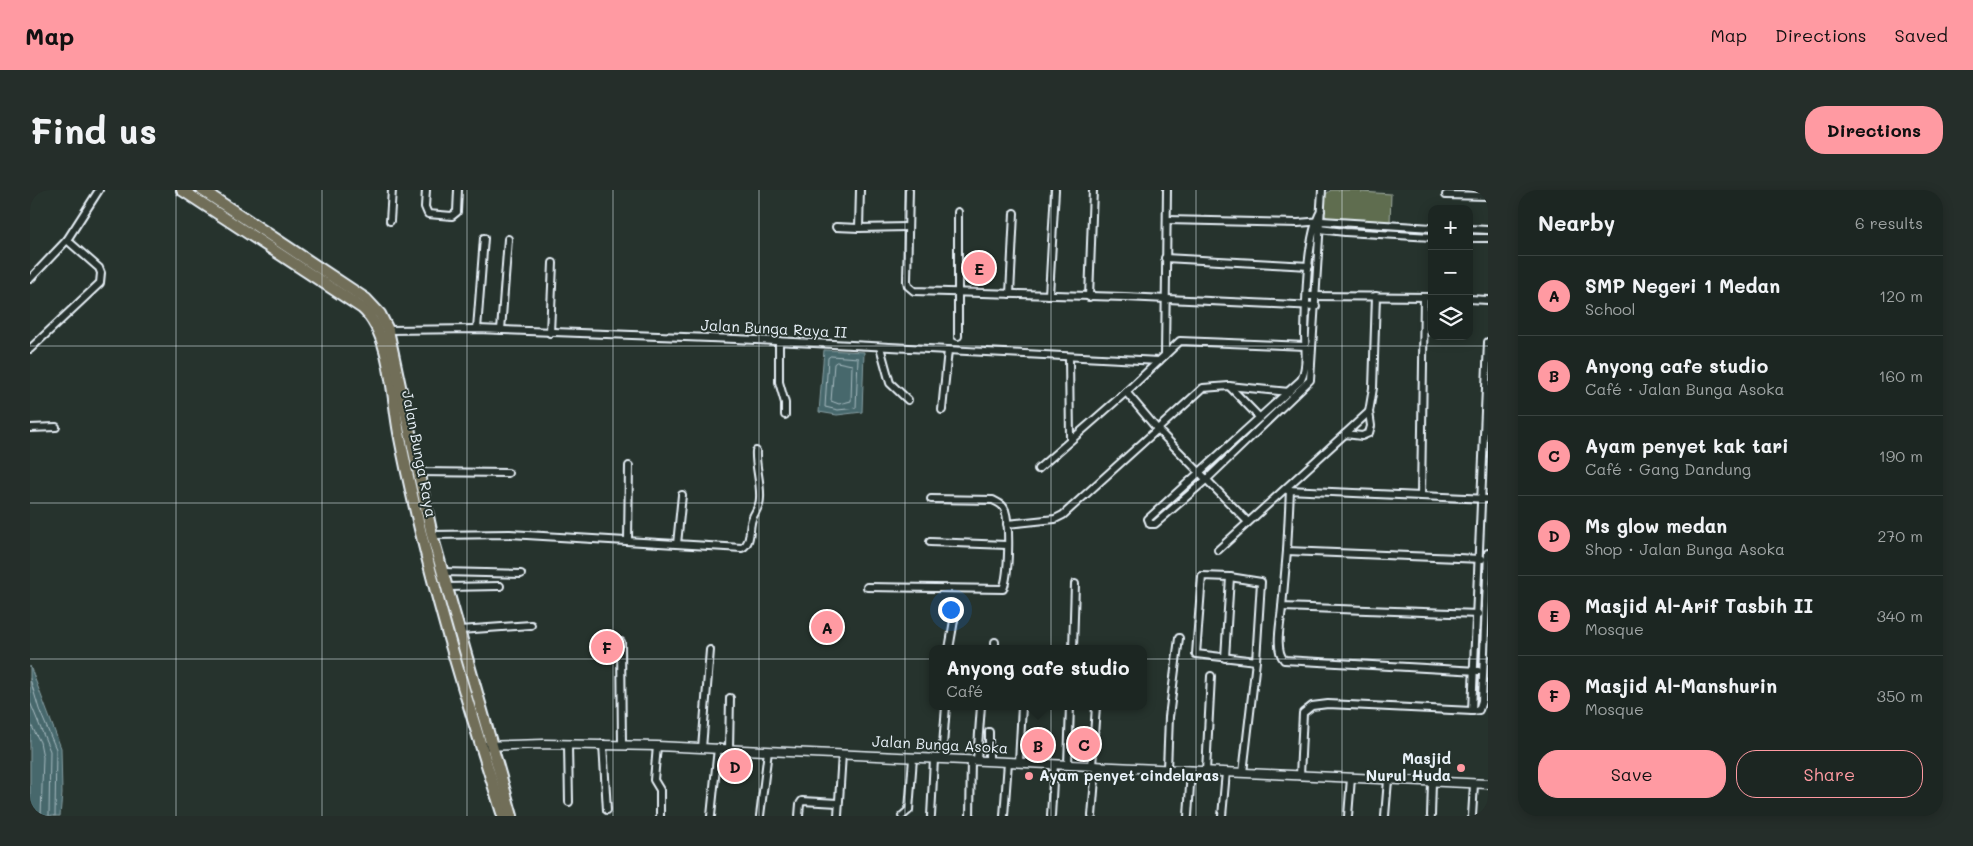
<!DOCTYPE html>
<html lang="en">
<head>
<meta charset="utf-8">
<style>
  body { margin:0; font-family:Mali,sans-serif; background:#252e2a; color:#f1f3f6 }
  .controls { position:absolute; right:15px; top:15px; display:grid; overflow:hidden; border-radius:10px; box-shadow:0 2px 12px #0003 }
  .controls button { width:45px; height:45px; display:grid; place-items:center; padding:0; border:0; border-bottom:1px solid #3a4340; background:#1c2622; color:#f1f3f6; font:25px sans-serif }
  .you { position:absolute; left:920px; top:419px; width:18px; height:18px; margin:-12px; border:4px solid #fff; border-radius:50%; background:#1a73e8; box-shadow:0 0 0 8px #1a73e833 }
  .badge { display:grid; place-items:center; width:32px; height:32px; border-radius:50%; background:#ff9aa2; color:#111; font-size:16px; font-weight:700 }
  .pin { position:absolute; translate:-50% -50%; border:2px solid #fff; box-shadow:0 1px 5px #0006 }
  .popup { position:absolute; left:899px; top:455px; width:218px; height:65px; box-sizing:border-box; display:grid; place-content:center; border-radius:10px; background:#1c2622; filter:drop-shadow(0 1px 4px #0005); font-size:16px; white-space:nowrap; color:#a0a5a5 }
  .popup b { font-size:19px; color:#f1f3f6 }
  .popup::after { content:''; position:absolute; left:50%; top:100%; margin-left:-10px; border:10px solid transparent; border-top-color:#1c2622 }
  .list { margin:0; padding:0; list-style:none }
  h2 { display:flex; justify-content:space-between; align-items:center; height:65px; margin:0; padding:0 20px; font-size:21px }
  h2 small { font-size:16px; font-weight:400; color:#a0a5a5 }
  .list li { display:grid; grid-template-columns:32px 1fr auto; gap:15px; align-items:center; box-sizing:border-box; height:80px; padding:0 20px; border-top:1px solid #3a4340 }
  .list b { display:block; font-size:19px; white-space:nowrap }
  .list p { margin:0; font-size:16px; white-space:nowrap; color:#a0a5a5 }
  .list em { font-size:16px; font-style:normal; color:#a0a5a5 }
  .actions { display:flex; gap:10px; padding:15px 20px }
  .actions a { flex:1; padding:11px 0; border:1px solid #ff9aa2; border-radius:20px; text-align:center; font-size:18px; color:#ff9aa2 }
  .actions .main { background:#ff9aa2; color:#111 }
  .icon { flex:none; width:28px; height:28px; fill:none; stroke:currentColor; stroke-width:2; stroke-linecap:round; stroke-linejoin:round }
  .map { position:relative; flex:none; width:1458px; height:626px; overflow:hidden; border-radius:20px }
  header { display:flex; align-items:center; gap:30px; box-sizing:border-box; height:70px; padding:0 25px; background:#ff9aa2; color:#111 }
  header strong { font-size:24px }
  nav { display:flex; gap:28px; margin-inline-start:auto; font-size:18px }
  .intro { display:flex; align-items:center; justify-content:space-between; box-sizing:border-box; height:120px; padding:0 30px }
  h1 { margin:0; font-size:35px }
  .button { padding:12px 22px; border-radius:20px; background:#ff9aa2; color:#111; font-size:18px; font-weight:700 }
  main { display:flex; gap:30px; padding:0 30px }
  aside { flex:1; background:#1c2622; border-radius:20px; box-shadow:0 2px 12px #0003 }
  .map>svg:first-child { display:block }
  .green { fill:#5e6d4f; stroke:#a3afa4 }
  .water { fill:#46686c; stroke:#879fa4 }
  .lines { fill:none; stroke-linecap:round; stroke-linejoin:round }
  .shore { stroke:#a7bac0; stroke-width:1 }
  .minor-casing { stroke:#e8f1f8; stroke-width:10 }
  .tertiary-casing { stroke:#e8f1f8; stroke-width:11 }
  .primary-casing { stroke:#e8f1f8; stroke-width:14 }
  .minor { stroke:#26332d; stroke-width:6 }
  .tertiary { stroke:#26332d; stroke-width:8 }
  .primary { stroke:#716e59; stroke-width:10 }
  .grid { fill:none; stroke:#e8f1f8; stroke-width:1; stroke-opacity:0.55 }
  .poi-dot { fill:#ff9aa2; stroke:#26332d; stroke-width:2 }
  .labels { text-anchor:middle; stroke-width:4; stroke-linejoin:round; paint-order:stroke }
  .street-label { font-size:15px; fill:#e8f1f8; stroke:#26332d }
  .poi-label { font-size:15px; font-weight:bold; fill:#e8f1f8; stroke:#26332d; text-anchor:end }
</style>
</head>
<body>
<header>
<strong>Map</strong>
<nav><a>Map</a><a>Directions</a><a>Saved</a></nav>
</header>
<div class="intro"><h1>Find us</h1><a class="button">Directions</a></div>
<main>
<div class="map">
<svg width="1458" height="626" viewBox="0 0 1458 626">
  <rect width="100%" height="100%" fill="#26332d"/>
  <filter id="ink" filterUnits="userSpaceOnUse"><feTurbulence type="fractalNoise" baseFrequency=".02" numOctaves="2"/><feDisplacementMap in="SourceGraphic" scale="10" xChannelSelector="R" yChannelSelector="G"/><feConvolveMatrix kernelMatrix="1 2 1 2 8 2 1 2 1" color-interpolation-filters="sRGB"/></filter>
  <g filter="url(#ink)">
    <polygon class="green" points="1301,0 1331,0 1331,2 1361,4 1360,33 1299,30 1295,25 1295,5"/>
    <g class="water">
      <polygon points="794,160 834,162 832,222 807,225 789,222"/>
      <polygon points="0,476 31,558 32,604 30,626 0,626"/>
    </g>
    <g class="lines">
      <g class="shore">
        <polygon points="801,166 828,168 826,218 808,220 795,217 798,168"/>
        <polygon points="807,172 822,175 821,211 809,214 801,211 804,174"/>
        <polyline points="0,489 9,519 26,559 25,626"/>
        <polyline points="0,512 20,561 19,626"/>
        <polyline points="0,533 10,552 13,567 11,626"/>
      </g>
      <g class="minor-casing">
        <g id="minor">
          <polyline points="396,0 395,17 398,24 422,26 427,22 428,0"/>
          <polyline points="830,0 829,38 877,37"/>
          <polyline points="879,0 877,91 878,96 884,101 1095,107 1286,116"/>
          <polyline points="1416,5 1458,6"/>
          <path d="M 1291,21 C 1276,47 1276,113 1275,144 C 1275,159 1278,176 1271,190 L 1118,329 L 1120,334 L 1125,334 L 1177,289 L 1280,190 L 1292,0"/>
          <polyline points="1137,30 1268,33 1292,31 1402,38"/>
          <polyline points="360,31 362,0"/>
          <polyline points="806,37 829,38"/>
          <polyline points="1289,39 1315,42 1402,47"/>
          <polyline points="1439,39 1458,40"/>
          <polyline points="1439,48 1458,48"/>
          <polyline points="1135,68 1279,76"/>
          <polyline points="0,89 37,50"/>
          <polyline points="980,104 984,23"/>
          <polyline points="1019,105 1025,0"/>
          <polyline points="1277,106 1402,107"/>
          <polyline points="1059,107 1063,0"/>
          <polyline points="1439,109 1458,110"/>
          <polyline points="447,139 454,48"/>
          <polyline points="358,140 447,139 706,149 1129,171"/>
          <polyline points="471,140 478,49"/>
          <polyline points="520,143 523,73"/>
          <polyline points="928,146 928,22"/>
          <polyline points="749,151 749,192 755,213 755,225"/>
          <polyline points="850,157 860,193 878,210"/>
          <polyline points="0,159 70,93 71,83 69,78 37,50 69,0"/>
          <polyline points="1135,165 1137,0"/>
          <polyline points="1039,168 1040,249"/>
          <polyline points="1199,196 1230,228"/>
          <polyline points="1096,202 1128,240 1218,332"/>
          <polyline points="912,220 918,160"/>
          <polyline points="0,238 26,237"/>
          <polyline points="1315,244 1332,246 1339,243 1341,236 1339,222"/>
          <polyline points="1008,279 1096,202 1150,151 1275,156"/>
          <polyline points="389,282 478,283"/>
          <polyline points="1257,300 1458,309"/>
          <polyline points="1260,300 1257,361 1452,369"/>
          <polyline points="1391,306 1394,107"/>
          <polyline points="977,334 1025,329 1033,325 1173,198 1199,196 1259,202"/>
          <path d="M 402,345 L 480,344 L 712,358 C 721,353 719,342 721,333 C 722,324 730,319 730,308 C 731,292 725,276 726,261"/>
          <polyline points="598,351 599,276"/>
          <polyline points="900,352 977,355"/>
          <polyline points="647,354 652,305"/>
          <polyline points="1188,360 1339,222 1343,198 1346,106"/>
          <polyline points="1257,361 1252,417 1449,424"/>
          <polyline points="413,382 491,384"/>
          <polyline points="417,397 470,396"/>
          <path d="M 837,397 L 973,399 C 979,385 980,335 975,320 C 973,314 968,313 963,310 L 901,309"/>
          <path d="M 1252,417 C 1251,432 1244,459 1254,470 L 1448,481"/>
          <polyline points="430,440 501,435"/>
          <polyline points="591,452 592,555"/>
          <polyline points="919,459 926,419"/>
          <polyline points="965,459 965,452"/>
          <polyline points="1043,459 1045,394"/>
          <polyline points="1195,468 1200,387"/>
          <polyline points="1442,521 1458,152"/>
          <polyline points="573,554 577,620"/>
          <polyline points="538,555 539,612"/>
          <polyline points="627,556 624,590 630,600 630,626"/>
          <polyline points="672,558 680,460"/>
          <polyline points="699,559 700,508"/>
          <polyline points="912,569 916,516"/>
          <polyline points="947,570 951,516"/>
          <polyline points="959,571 959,542"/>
          <polyline points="989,572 992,516"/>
          <polyline points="1038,575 1040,516"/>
          <polyline points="1062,576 1066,516"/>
          <polyline points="1137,579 1139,527 1149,448"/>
          <polyline points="1176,581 1181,486"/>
          <polyline points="1213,583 1226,471 1231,392 1200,387 1172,386 1166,464 1226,471"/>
          <polyline points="1270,586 1273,523 1282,516 1298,514 1442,521 1449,520 1452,511 1458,363"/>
          <polyline points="681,626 688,558"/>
          <polyline points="730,626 738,561"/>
          <polyline points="769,626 770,614 772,611 808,613"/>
          <polyline points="808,626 812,564"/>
          <polyline points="872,626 879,620 883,568"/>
          <polyline points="901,626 904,569"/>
          <polyline points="940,626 941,570"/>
          <polyline points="974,626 978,572"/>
          <polyline points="1021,626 1024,574"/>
          <polyline points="1062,626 1066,576"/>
          <polyline points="1158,626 1161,580"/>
          <polyline points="1192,626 1196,582"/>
          <polyline points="1318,626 1321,588"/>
          <polyline points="1355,626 1358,590"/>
          <polyline points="1401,626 1402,592"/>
          <polyline points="1442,626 1444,594"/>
        </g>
      </g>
      <g class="tertiary-casing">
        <polyline id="tertiary" points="451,556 514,554 627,556 1458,594"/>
      </g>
      <g class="primary-casing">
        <g id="primary">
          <path d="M 152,0 L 332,118 C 361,143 362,206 369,243 C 394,373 433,499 473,626"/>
          <polyline points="172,0 336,109 350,124 358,140 402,345 482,626"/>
        </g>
      </g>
      <use href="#minor" class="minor"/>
      <use href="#tertiary" class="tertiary"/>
      <use href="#primary" class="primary"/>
    </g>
  </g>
  <path class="grid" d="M 146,0 L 146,626M 292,0 L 292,626M 437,0 L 437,626M 583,0 L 583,626M 729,0 L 729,626M 875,0 L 875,626M 1021,0 L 1021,626M 1166,0 L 1166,626M 1312,0 L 1312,626M 0,156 L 1458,156M 0,313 L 1458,313M 0,469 L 1458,469"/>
  <g class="poi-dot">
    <circle cx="1431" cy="578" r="5"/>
    <circle cx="999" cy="586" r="5"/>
  </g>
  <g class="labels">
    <g class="street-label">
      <text transform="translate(744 139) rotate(3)" y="5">Jalan Bunga Raya II</text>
      <text transform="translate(389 264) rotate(79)" y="5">Jalan Bunga Raya</text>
      <text transform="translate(910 555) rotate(3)" y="5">Jalan Bunga Asoka</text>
    </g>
    <g class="poi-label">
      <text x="1421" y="574">Masjid<tspan x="1421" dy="17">Nurul Huda</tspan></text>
      <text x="1009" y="591" text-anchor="start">Ayam penyet cindelaras</text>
    </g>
  </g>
</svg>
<div class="controls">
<button>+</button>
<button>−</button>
<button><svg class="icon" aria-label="layers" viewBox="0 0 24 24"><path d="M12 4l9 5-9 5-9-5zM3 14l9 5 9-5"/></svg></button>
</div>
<div class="you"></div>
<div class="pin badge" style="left:797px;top:437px">A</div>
<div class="pin badge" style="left:1008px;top:555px">B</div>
<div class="popup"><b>Anyong cafe studio</b>Café</div>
<div class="pin badge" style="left:1054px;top:554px">C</div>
<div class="pin badge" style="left:705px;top:576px">D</div>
<div class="pin badge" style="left:949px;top:78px">E</div>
<div class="pin badge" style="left:577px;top:457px">F</div>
</div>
<aside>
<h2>Nearby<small>6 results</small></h2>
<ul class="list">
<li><span class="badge">A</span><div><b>SMP Negeri 1 Medan</b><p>School</p></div><em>120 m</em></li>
<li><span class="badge">B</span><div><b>Anyong cafe studio</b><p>Café · Jalan Bunga Asoka</p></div><em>160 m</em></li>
<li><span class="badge">C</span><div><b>Ayam penyet kak tari</b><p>Café · Gang Dandung</p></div><em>190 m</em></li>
<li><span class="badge">D</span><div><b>Ms glow medan</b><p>Shop · Jalan Bunga Asoka</p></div><em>270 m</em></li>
<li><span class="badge">E</span><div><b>Masjid Al-Arif Tasbih II</b><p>Mosque</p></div><em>340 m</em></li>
<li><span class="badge">F</span><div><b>Masjid Al-Manshurin</b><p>Mosque</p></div><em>350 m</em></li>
</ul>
<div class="actions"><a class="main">Save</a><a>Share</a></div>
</aside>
</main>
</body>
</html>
